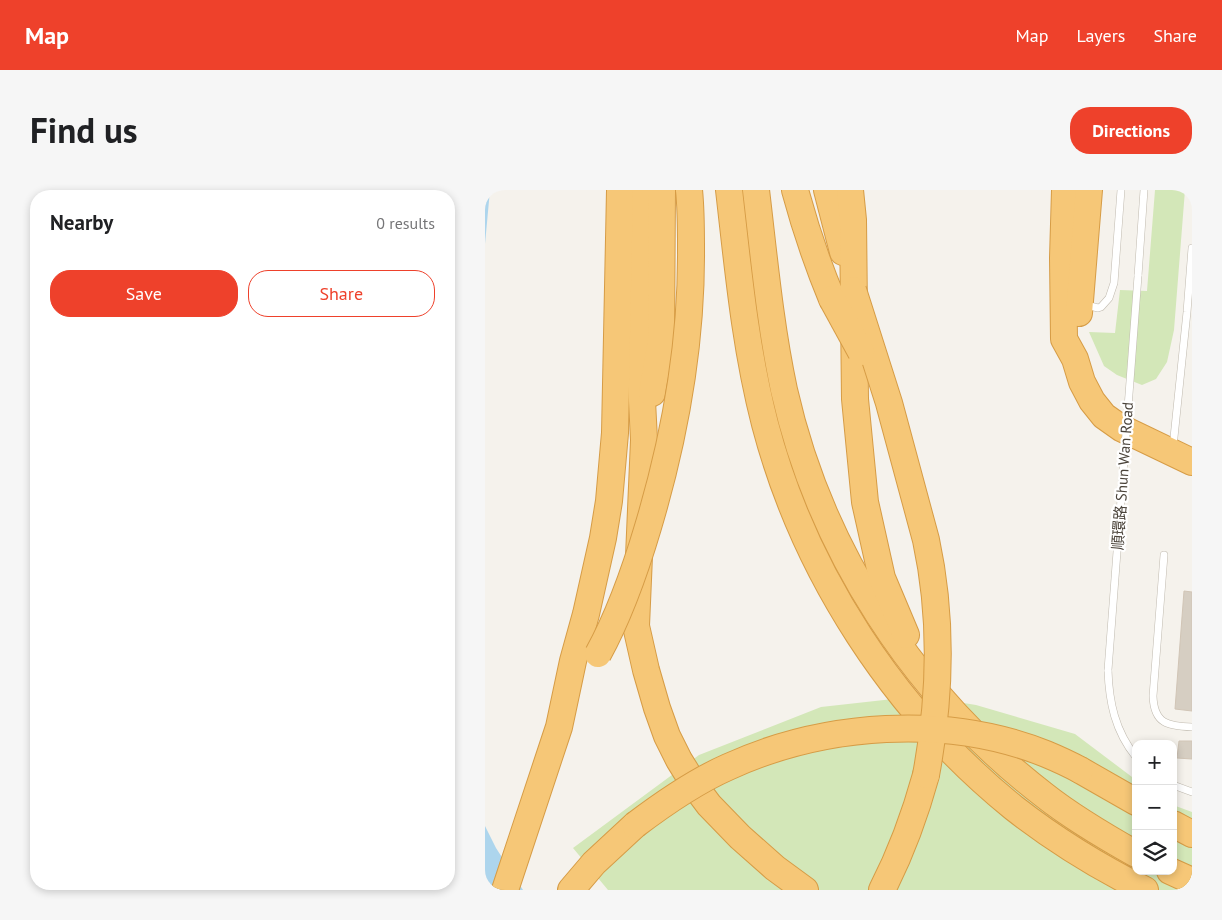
<!DOCTYPE html>
<html lang="en">
<head>
<meta charset="utf-8">
<style>
  body { margin:0; font-family:"PT Sans","Noto Sans TC",sans-serif; background:#f6f6f6; color:#202124 }
  .controls { position:absolute; right:15px; bottom:15px; display:grid; overflow:hidden; border-radius:10px; box-shadow:0 2px 8px #0003 }
  .controls button { width:45px; height:45px; display:grid; place-items:center; padding:0; border:0; border-bottom:1px solid #e0e0e0; background:#fff; color:#202124; font:25px sans-serif }
  .list { margin:0; padding:0; list-style:none }
  h2 { display:flex; justify-content:space-between; align-items:center; height:65px; margin:0; padding:0 20px; font-size:21px }
  h2 small { font-size:16px; font-weight:400; color:#757577 }
  .actions { display:flex; gap:10px; padding:15px 20px }
  .actions a { flex:1; padding:11px 0; border:1px solid #ee412b; border-radius:20px; text-align:center; font-size:18px; color:#ee412b }
  .actions .main { background:#ee412b; color:#fff }
  .icon { flex:none; width:28px; height:28px; fill:none; stroke:currentColor; stroke-width:2; stroke-linecap:round; stroke-linejoin:round }
  .map { position:relative; flex:none; width:707px; height:700px; overflow:hidden; border-radius:20px }
  header { display:flex; align-items:center; gap:30px; box-sizing:border-box; height:70px; padding:0 25px; background:#ee412b; color:#fff }
  header strong { font-size:24px }
  nav { display:flex; gap:28px; margin-inline-start:auto; font-size:18px }
  .intro { display:flex; align-items:center; justify-content:space-between; box-sizing:border-box; height:120px; padding:0 30px }
  h1 { margin:0; font-size:35px }
  .button { padding:12px 22px; border-radius:20px; background:#ee412b; color:#fff; font-size:18px; font-weight:700 }
  main { display:flex; gap:30px; padding:0 30px }
  aside { flex:1; background:#fff; border-radius:20px; box-shadow:0 2px 8px #0003 }
  .map>svg:first-child { display:block }
  .green { fill:#d3e7b8 }
  .water { fill:#add5ed }
  .building { fill:#d6cec2; stroke:#d1c5b6 }
  .lines { fill:none; stroke-linecap:round; stroke-linejoin:round }
  .service-casing { stroke:#c0baaf; stroke-width:8 }
  .motorway-casing { stroke:#d69c46; stroke-width:28 }
  .service { stroke:#fff; stroke-width:7 }
  .motorway { stroke:#f6c777; stroke-width:26 }
  .service-bridge-casing { stroke:#c0baaf; stroke-width:8; stroke-linecap:butt }
  .motorway-bridge-casing { stroke:#d69c46; stroke-width:28; stroke-linecap:butt }
  .service-bridge { stroke:#fff; stroke-width:7 }
  .motorway-bridge { stroke:#f6c777; stroke-width:26 }
  .labels { text-anchor:middle; stroke-width:4.5; stroke-linejoin:round; paint-order:stroke }
  .street-label { font-size:15px; fill:#4a433a; stroke:#fff }
</style>
</head>
<body>
<header>
<strong>Map</strong>
<nav><a>Map</a><a>Layers</a><a>Share</a></nav>
</header>
<div class="intro"><h1>Find us</h1><a class="button">Directions</a></div>
<main>
<aside>
<h2>Nearby<small>0 results</small></h2>
<ul class="list">
</ul>
<div class="actions"><a class="main">Save</a><a>Share</a></div>
</aside>
<div class="map">
<svg width="707" height="700" viewBox="0 0 707 700">
  <rect width="100%" height="100%" fill="#f5f2ec"/>
  <g class="green">
    <polygon points="670,0 700,0 689,140 682,172 671,189 657,195 632,185 619,176 604,142 630,143 635,100 662,101"/>
    <polygon points="435,506 491,515 590,544 651,590 651,681 688,681 688,615 707,622 707,700 123,700 88,658 214,565 336,517"/>
  </g>
  <g class="water">
    <polygon points="0,0 5,0 0,54"/>
    <polygon points="0,636 11,658 38,700 0,700"/>
  </g>
  <g class="building">
    <polygon points="699,401 707,402 707,521 690,519"/>
    <polygon points="694,551 707,551 707,569 692,568"/>
  </g>
  <g class="lines">
    <g class="service-casing">
      <g id="service">
        <polyline points="653,86 659,0"/>
        <polyline points="601,110 605,116 613,118 616,117 624,108 629,93 636,0"/>
        <polyline points="688,257 702,122 707,58"/>
        <path d="M 679,365 L 668,506 C 669,534 683,536 707,537"/>
        <path d="M 623,480 C 624,512 630,541 651,567"/>
        <polyline points="688,595 707,602"/>
      </g>
    </g>
    <g class="motorway-casing">
      <g id="motorway">
        <polyline points="155,0 154,152 159,250 151,436 161,480 172,518 182,546 194,570 212,599 224,615 255,647 290,678 320,700"/>
        <path d="M 244,0 C 253,78 260,157 280,234 C 319,383 409,521 529,618 C 570,650 614,677 660,700"/>
        <path d="M 271,0 C 279,67 285,134 299,200 C 335,360 429,505 559,605 C 588,628 619,646 651,664"/>
        <path d="M 310,0 C 320,37 332,73 347,109"/>
        <polyline points="342,0 358,62"/>
        <polyline points="365,0 368,30 370,209 380,312 397,388 421,445"/>
        <polyline points="580,0 578,68 579,149 590,169 597,192 607,211 619,226 636,238 707,272"/>
        <polyline points="594,123 604,0"/>
        <polyline points="167,203 176,151 177,0"/>
        <polyline points="595,580 651,612"/>
        <polyline points="688,634 707,644"/>
        <polyline points="685,681 707,691"/>
        <polyline points="20,700 74,537 88,471 101,424 118,348 124,311 130,243 135,0"/>
        <polyline points="86,700 109,673 150,635"/>
        <path d="M 397,700 C 416,663 430,625 441,585"/>
      </g>
    </g>
    <use href="#service" class="service"/>
    <use href="#motorway" class="motorway"/>
    <g class="service-bridge-casing">
      <polyline id="service-bridge" points="623,480 653,86"/>
    </g>
    <g class="motorway-bridge-casing">
      <g id="motorway-bridge">
        <path d="M 368,100 L 404,213 L 441,350 C 458,429 456,505 441,585"/>
        <polyline points="347,109 376,162"/>
        <path d="M 113,464 C 135,424 150,381 163,337 C 190,247 207,152 206,57 C 206,38 206,19 204,0"/>
        <path d="M 150,635 C 179,613 209,592 243,577 C 339,533 462,524 561,564 C 573,569 584,574 595,580"/>
      </g>
    </g>
    <use href="#service-bridge" class="service-bridge"/>
    <use href="#motorway-bridge" class="motorway-bridge"/>
  </g>
  <g class="labels">
    <g class="street-label">
      <text transform="translate(638 286) rotate(-86)" y="5">順環路 Shun Wan Road</text>
    </g>
  </g>
</svg>
<div class="controls">
<button>+</button>
<button>−</button>
<button><svg class="icon" aria-label="layers" viewBox="0 0 24 24"><path d="M12 4l9 5-9 5-9-5zM3 14l9 5 9-5"/></svg></button>
</div>
</div>
</main>
</body>
</html>
